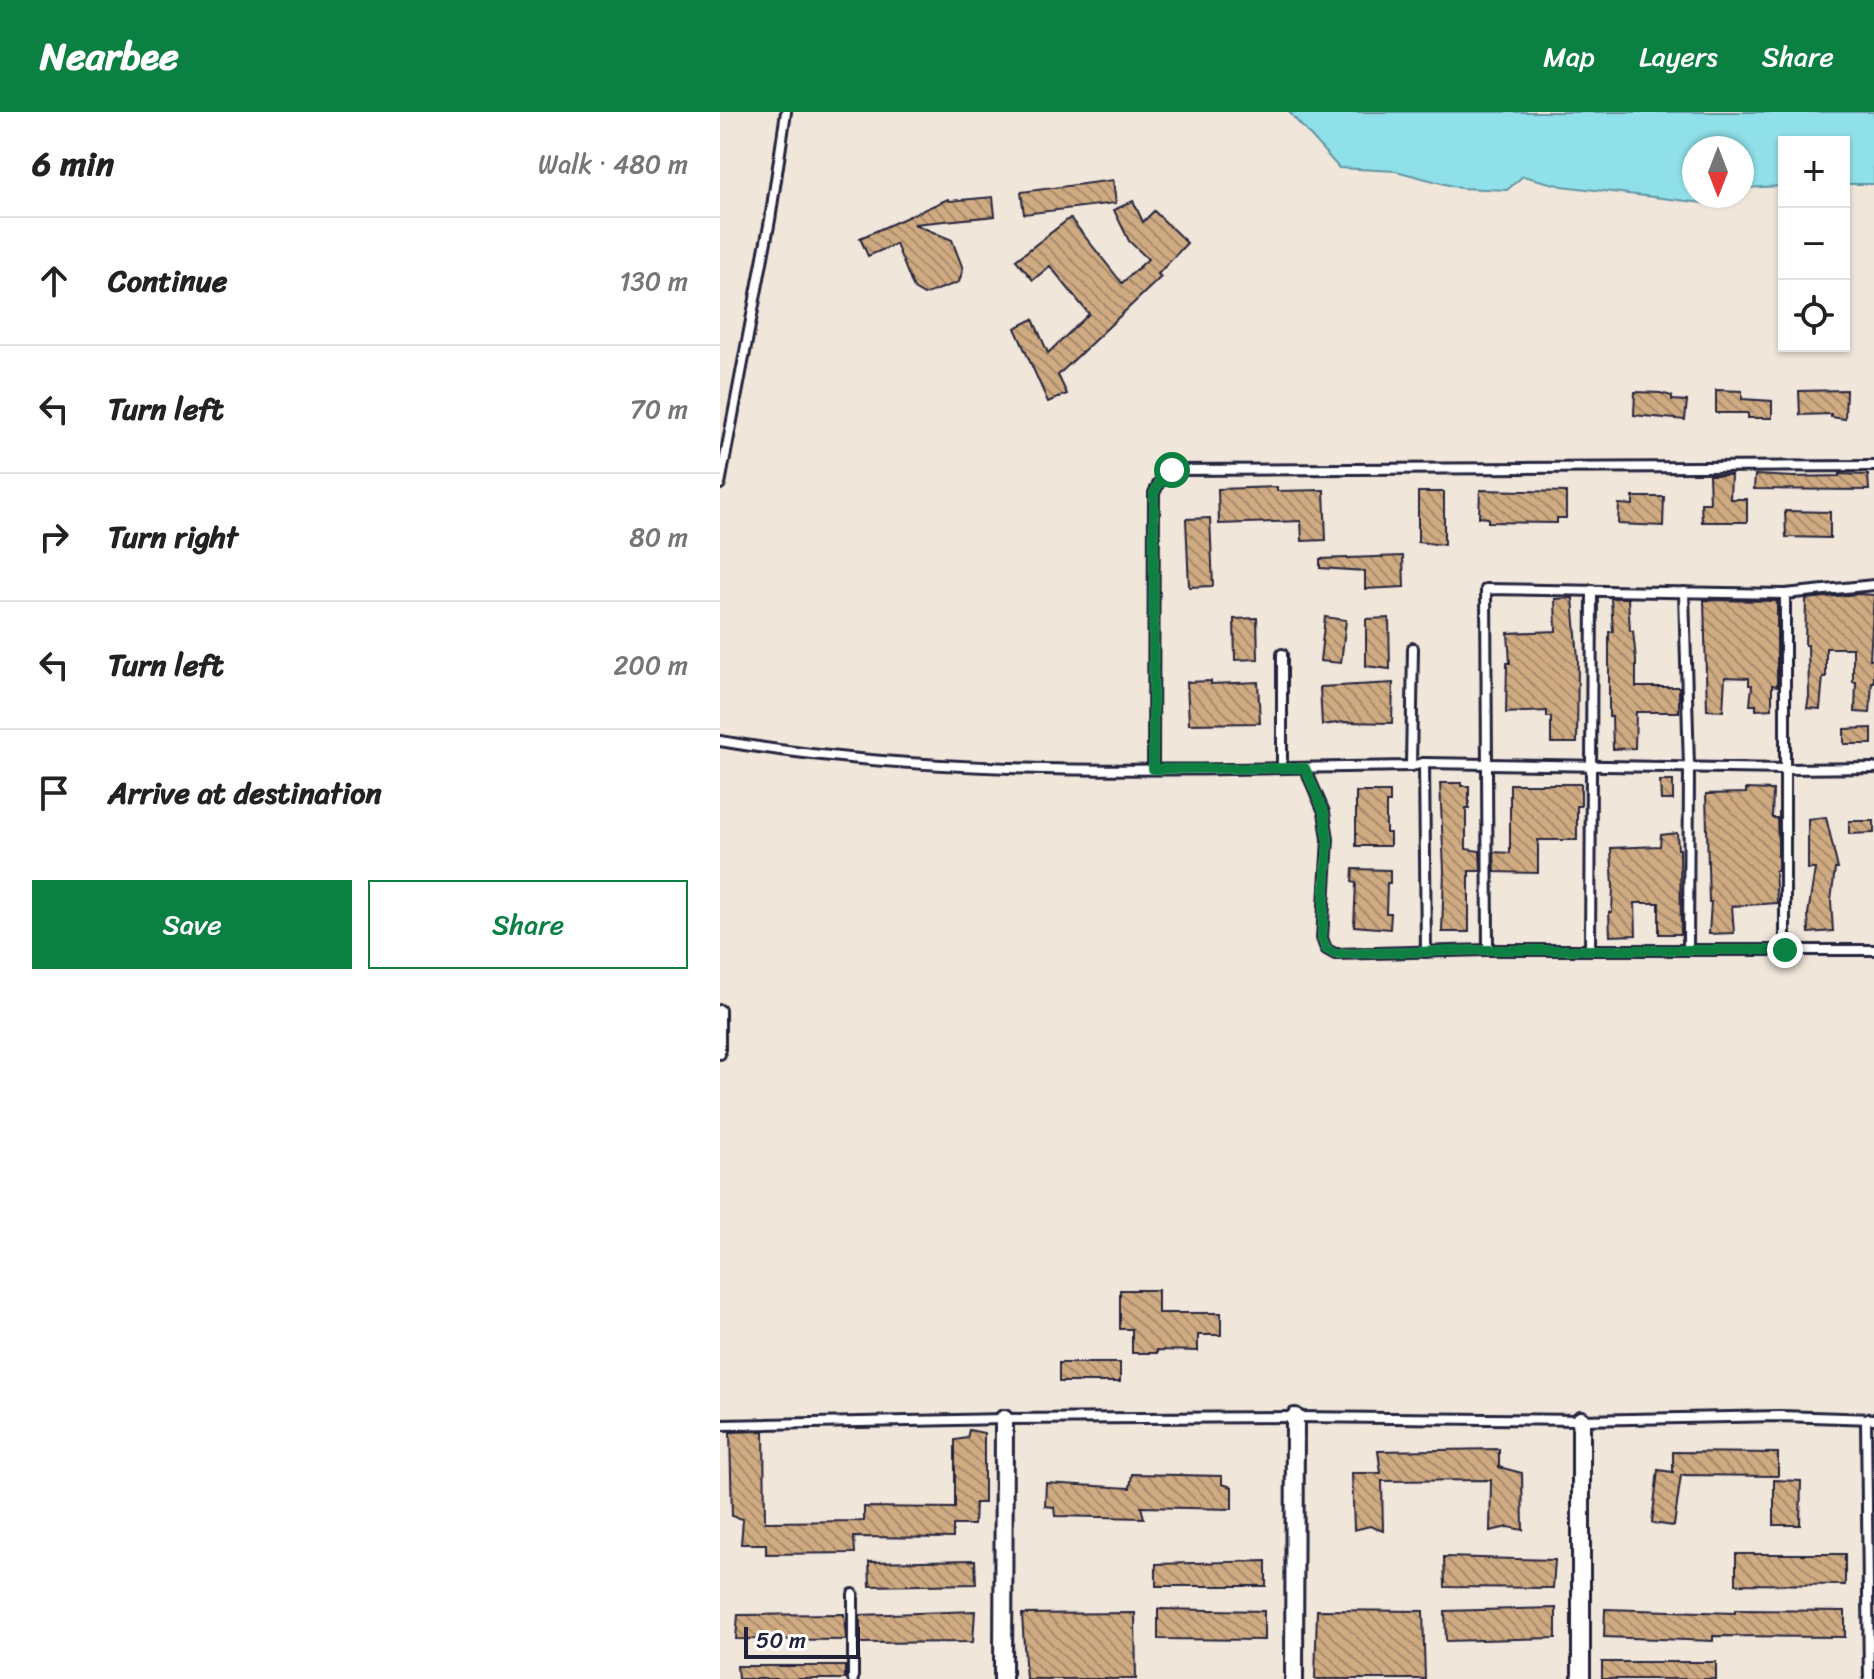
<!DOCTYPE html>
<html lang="en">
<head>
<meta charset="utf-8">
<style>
  body { margin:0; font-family:Sriracha,sans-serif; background:#f6f6f6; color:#222 }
  .controls { position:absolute; right:24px; top:24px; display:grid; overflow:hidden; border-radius:0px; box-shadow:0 2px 6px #0004 }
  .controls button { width:72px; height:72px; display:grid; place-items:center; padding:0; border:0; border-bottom:2px solid #e0e0e0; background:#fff; color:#222; font:40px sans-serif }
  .compass { position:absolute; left:962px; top:24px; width:72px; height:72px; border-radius:50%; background:#fff; box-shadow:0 2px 6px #0004; rotate:180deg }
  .scale { position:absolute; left:24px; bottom:20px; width:116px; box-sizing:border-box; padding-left:8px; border:4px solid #22223b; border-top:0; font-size:22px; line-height:28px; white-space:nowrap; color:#22223b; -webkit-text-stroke:6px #fff; paint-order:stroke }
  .stop { position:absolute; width:24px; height:24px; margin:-18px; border:6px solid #0b8043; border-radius:50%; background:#fff }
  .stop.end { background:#0b8043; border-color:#fff; box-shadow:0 2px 8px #0008 }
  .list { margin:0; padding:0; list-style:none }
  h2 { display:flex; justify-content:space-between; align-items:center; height:104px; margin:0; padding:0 32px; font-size:34px }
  h2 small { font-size:26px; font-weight:400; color:#767676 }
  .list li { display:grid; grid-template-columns:52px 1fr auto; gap:24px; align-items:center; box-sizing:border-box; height:128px; padding:0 32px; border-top:2px solid #e0e0e0 }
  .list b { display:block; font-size:30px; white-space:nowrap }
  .list em { font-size:26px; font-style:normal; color:#767676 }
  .actions { display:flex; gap:16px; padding:24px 32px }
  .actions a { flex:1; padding:18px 0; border:2px solid #0b8043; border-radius:0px; text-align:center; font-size:28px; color:#0b8043 }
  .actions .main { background:#0b8043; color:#fff }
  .icon { flex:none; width:44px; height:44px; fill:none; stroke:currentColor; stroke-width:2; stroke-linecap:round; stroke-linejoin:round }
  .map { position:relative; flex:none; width:1154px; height:1567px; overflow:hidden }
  header { display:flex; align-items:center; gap:48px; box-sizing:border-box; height:112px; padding:0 40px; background:#0b8043; color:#fff }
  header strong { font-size:38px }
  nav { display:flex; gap:44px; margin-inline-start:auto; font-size:28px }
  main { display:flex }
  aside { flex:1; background:#fff }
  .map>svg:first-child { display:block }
  .water { fill:#8fe0e8; stroke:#6394a3; stroke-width:2 }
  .building { fill:url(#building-back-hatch); stroke:#22223b; stroke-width:2 }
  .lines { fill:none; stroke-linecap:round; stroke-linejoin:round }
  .service-casing { stroke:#22223b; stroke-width:14 }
  .minor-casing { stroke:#22223b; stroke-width:22 }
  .service { stroke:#fff; stroke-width:8 }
  .minor { stroke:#fff; stroke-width:16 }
  .route { stroke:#0b8043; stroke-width:10 }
</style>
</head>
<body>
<header>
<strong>Nearbee</strong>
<nav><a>Map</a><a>Layers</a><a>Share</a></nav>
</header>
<main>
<aside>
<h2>6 min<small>Walk · 480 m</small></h2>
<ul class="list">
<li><svg class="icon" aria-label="ahead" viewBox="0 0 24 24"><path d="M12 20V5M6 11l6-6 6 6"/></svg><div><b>Continue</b></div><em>130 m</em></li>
<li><svg class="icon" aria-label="left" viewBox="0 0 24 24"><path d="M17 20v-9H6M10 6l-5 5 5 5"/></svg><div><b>Turn left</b></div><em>70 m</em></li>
<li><svg class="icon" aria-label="right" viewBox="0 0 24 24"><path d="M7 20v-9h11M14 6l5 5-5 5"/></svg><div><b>Turn right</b></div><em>80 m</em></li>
<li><svg class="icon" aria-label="left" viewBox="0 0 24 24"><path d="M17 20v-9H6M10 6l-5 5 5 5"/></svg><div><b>Turn left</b></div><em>200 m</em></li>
<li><svg class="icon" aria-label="arrive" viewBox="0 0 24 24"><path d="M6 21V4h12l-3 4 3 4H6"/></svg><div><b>Arrive at destination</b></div></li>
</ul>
<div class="actions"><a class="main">Save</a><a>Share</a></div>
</aside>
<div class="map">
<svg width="1154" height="1567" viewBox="0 0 1154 1567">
  <defs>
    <pattern id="building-back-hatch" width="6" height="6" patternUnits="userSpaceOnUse" patternTransform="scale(2)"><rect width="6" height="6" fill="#d0ab82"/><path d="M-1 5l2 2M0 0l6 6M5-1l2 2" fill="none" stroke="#a88b6c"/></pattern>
  </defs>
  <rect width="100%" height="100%" fill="#f1e6da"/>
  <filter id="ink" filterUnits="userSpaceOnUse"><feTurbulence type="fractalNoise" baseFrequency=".0125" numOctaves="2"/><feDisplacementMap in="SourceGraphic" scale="16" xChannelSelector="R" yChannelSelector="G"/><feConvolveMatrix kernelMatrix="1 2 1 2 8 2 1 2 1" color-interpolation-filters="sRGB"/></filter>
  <g filter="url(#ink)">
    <polygon class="water" points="569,0 1154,0 1154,72 1124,72 1124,30 1064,30 1064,74 1022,76 1022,36 974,36 974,84 1006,84 991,92 842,74 803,64 787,78 740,76 676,59 619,56"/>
    <g class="building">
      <polygon points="393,68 396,91 304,102 301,80"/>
      <polygon points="273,85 275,104 194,112 232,128 243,157 239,170 204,183 194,177 176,132 148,144 140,126 228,87 229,89"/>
      <polygon points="413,89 423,110 434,99 467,131 438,162 441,165 338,263 347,282 328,290 295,216 313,207 328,241 369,202 330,154 313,168 296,148 350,106 402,171 428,147 409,129 394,98"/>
      <polygon points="996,278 1022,279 1022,287 1052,289 1052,306 1028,306 1028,301 996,301"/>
      <polygon points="1126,278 1125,307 1111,305 1111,302 1080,303 1079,279"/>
      <polygon points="915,280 940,281 952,284 952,288 967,289 965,308 914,303"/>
      <polygon points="1119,362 1148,363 1149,378 1034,377 1035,363 1074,365 1119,364"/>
      <polygon points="989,363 1011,363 1010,387 1027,387 1027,410 982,410 981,391 990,391"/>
      <polygon points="557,375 557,379 604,378 606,428 582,429 581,409 499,412 498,377"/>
      <polygon points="760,378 846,380 846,406 837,406 837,411 768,410 768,406 759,405"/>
      <polygon points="698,380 724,380 724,433 698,430"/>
      <polygon points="913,385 944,385 943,414 898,412 899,392 913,393"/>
      <polygon points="1065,399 1110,400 1110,426 1066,425"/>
      <polygon points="490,406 493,474 469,475 466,407"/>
      <polygon points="683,444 684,475 645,477 645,459 600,456 600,447"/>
      <polygon points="1138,482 1154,483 1150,547 1154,547 1154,570 1152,570 1150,601 1135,600 1136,570 1133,570 1133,536 1106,536 1106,565 1103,565 1100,597 1087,596 1089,584 1088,533 1085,533 1086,487"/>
      <polygon points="853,486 858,547 857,631 831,631 831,605 827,605 827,599 786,601 787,551 790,551 788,521 836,519 835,487"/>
      <polygon points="891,486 908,486 910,519 913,519 916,548 916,575 959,575 959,600 916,600 915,636 893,637 892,605 889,605 889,520 893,520"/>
      <polygon points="984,488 1057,489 1057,574 1052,573 1052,597 1036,598 1036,593 1030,593 1032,573 1029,573 1029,566 1005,565 1003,599 987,598"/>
      <polygon points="605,505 626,508 621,551 600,549"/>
      <polygon points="537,506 538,547 515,548 514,507"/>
      <polygon points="669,506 670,557 646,554 646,507"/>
      <polygon points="491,569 491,572 538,570 540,611 469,612 467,570"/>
      <polygon points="673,571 672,611 625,610 602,613 600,575"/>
      <polygon points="1152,616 1152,632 1124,632 1124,617"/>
      <polygon points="940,669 953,669 953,688 941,688"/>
      <polygon points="720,671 741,671 741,674 749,674 749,696 746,696 746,737 760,739 761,759 749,759 749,820 722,820 724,759"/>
      <polygon points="790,672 861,672 861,694 857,694 857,728 818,728 818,761 775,760 774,740 790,741"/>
      <polygon points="1026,677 1053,678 1052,706 1057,706 1058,732 1058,759 1055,759 1057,791 1012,794 1014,821 989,822 991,790 989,790 986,682 1026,681"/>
      <polygon points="636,680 670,680 670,691 666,691 666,721 670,721 670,734 636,734"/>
      <polygon points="1106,705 1118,757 1115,757 1111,789 1113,819 1089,821 1088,802 1095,757 1088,757 1088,707"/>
      <polygon points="1129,709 1154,709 1154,721 1129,722"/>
      <polygon points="957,721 958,737 960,737 961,822 939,822 939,791 915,791 916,823 890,824 889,800 892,800 893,776 891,736 940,734 941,723"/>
      <polygon points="633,757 670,758 670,771 667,771 666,801 671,801 670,817 634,814 636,771 632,770"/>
      <polygon points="400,1178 438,1178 438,1201 501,1201 501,1223 478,1223 478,1239 437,1238 437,1241 412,1241 412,1217 400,1217"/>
      <rect x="339" y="1251" width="61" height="19"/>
      <polygon points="249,1318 264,1321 264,1391 255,1391 254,1413 233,1413 233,1426 134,1425 135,1441 46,1442 46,1432 21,1432 23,1407 12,1404 10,1320 44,1319 45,1410 144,1409 144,1395 235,1396 235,1328 247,1326"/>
      <polygon points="779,1337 779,1355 802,1361 803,1418 788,1415 770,1419 771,1368 662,1369 663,1419 650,1414 634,1418 632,1361 661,1361 658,1339"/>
      <polygon points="953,1340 1058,1341 1058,1364 961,1363 954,1414 932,1411 938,1358 953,1360"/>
      <polygon points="412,1362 502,1364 502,1372 512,1375 512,1397 421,1395 424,1406 335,1404 334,1395 325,1394 326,1371 410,1376"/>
      <polygon points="1054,1368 1081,1369 1080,1413 1054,1413"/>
      <polygon points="1016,1442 1125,1442 1125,1473 1016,1472"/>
      <polygon points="724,1445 835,1448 833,1476 725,1475"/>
      <polygon points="255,1448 256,1472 150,1474 149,1450"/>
      <polygon points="546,1449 546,1474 436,1474 436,1452"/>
      <polygon points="836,1496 836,1526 726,1529 725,1499"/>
      <polygon points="438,1497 544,1499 544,1528 438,1527"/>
      <polygon points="885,1497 1015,1501 1015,1498 1125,1499 1125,1525 993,1524 993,1529 884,1525"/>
      <polygon points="597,1498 703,1499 705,1567 595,1567"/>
      <polygon points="255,1499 253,1530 142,1531 140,1528 140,1503"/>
      <polygon points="415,1501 416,1567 306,1567 302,1502"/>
      <polygon points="124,1502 126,1528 16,1527 18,1503"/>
      <rect x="882" y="1550" width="114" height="17"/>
      <polygon points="17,1554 125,1554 125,1567 18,1567"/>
    </g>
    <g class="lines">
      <g class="service-casing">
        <g id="service">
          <polyline points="0,372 50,108 66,0"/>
          <polyline points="964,480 969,655 968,837"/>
          <polyline points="562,542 562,655"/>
          <path d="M 0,629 C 228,668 460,657 691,654 L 704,651 L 1067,657 L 1154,656"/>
          <polyline points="704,651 706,840"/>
          <polyline points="691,654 693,536"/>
          <polyline points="585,656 604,700 608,727 602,826 606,837 615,842 768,838 1154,838"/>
          <polyline points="433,657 434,381 441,367 452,358 1154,354"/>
          <polyline points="768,838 766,477 1065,482 1154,473"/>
          <polyline points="870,838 872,478"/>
          <polyline points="1065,838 1065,482"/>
          <polyline points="0,898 0,942"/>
          <polyline points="1146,1307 1149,1567"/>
          <polyline points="0,1313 284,1307 575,1305 861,1308 1060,1304 1154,1307"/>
          <polyline points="133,1482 133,1567"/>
        </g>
      </g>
      <g class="minor-casing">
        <g id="minor">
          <polyline points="861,1308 861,1567"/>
          <polyline points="283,1567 284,1307"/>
          <polyline points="574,1567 575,1305"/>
        </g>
      </g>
      <use href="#service" class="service"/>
      <use href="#minor" class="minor"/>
    </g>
  </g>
  <g class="lines" filter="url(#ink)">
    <polyline class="route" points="452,358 441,367 434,381 433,657 585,656 604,700 608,727 602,826 606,837 615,842 768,838 1065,838"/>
  </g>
</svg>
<div class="controls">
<button>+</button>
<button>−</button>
<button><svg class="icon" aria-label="locate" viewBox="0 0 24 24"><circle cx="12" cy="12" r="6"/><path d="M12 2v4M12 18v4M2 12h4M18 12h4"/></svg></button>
</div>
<svg class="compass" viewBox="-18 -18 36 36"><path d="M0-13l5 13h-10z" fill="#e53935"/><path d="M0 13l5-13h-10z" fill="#767676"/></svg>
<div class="scale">50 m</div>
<div class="stop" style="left:452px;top:358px"></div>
<div class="stop end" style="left:1065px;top:838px"></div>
</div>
</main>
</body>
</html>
